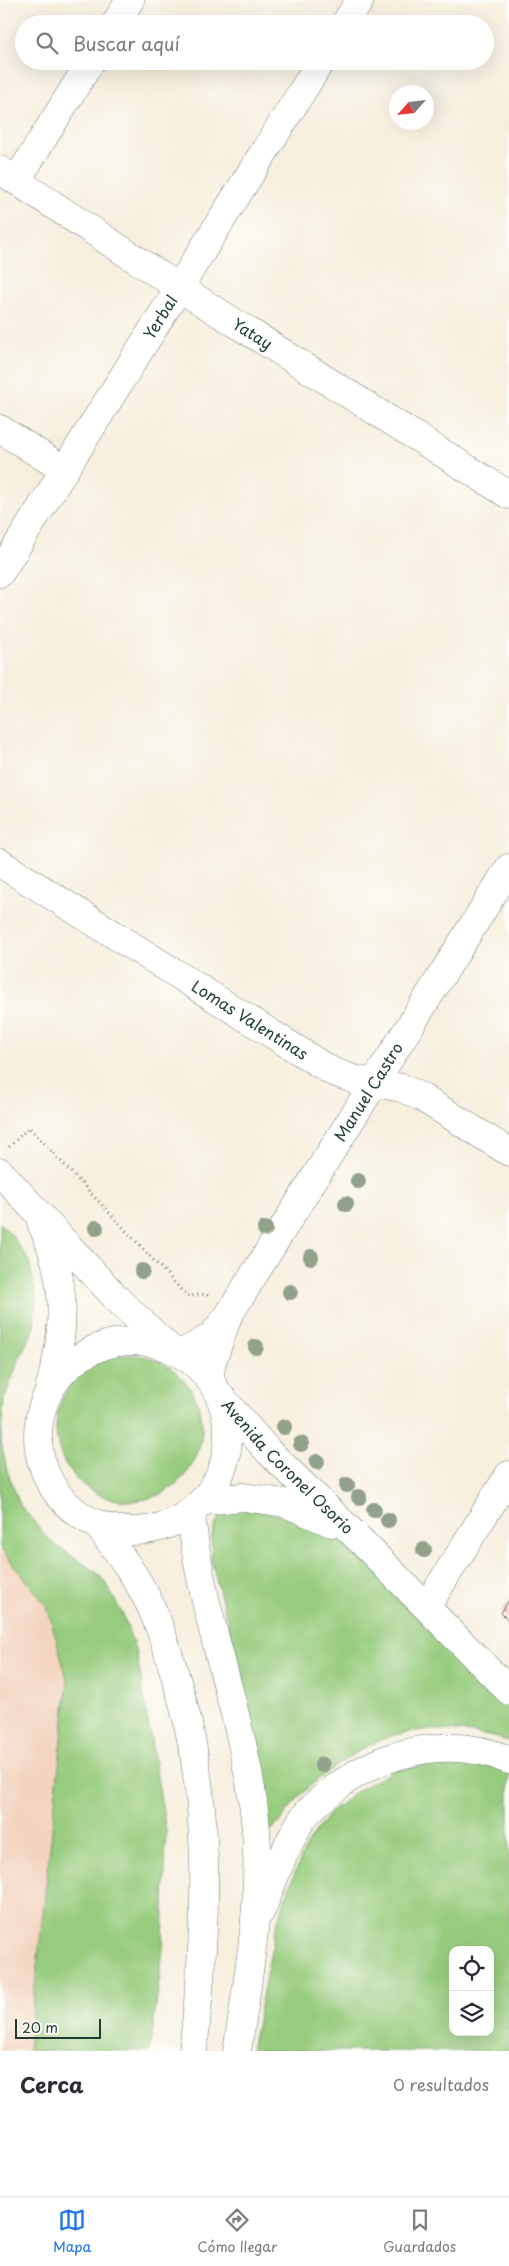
<!DOCTYPE html>
<html lang="es">
<head>
<meta charset="utf-8">
<style>
  body { margin:0; font-family:"Playpen Sans",sans-serif; background:#f7f7f7; color:#2b2b33 }
  .controls { position:absolute; right:15px; bottom:15px; display:grid; overflow:hidden; border-radius:10px; box-shadow:0 5px 20px #0002 }
  .controls button { width:45px; height:45px; display:grid; place-items:center; padding:0; border:0; border-bottom:1px solid #e1e1e2; background:#fff; color:#2b2b33; font:25px sans-serif }
  .compass { position:absolute; left:389px; top:85px; width:45px; height:45px; border-radius:50%; background:#fff; box-shadow:0 5px 20px #0002; rotate:243deg }
  .scale { position:absolute; left:15px; bottom:12px; width:86px; box-sizing:border-box; padding-left:5px; border:2px solid #1f3d34; border-top:0; font-size:14px; line-height:18px; white-space:nowrap; color:#1f3d34; -webkit-text-stroke:4px #fdfcf7; paint-order:stroke }
  .list { margin:0; padding:0; list-style:none }
  h2 { display:flex; justify-content:space-between; align-items:center; height:65px; margin:0; padding:0 20px; font-size:21px }
  h2 small { font-size:16px; font-weight:400; color:#7c7c81 }
  .icon { flex:none; width:28px; height:28px; fill:none; stroke:currentColor; stroke-width:2; stroke-linecap:round; stroke-linejoin:round }
  .map { position:relative; flex:none; width:509px; height:2051px; overflow:hidden }
  .search { position:absolute; background:#fff; box-shadow:0 5px 20px #0002; left:15px; right:15px; top:15px; height:55px; display:flex; align-items:center; gap:12px; box-sizing:border-box; padding:0 18px; border-radius:28px; color:#7c7c81; font-size:19px }
  .sheet { height:145px; background:#fff }
  nav { display:flex; justify-content:space-around; align-items:center; box-sizing:border-box; height:70px; border-top:1px solid #e1e1e2; background:#fff; font-size:14px; color:#7c7c81 }
  nav a { display:grid; justify-items:center; gap:2px }
  nav .on { color:#1a73e8 }
  .map>svg:first-child { display:block }
  .built { fill:#f3d4bf }
  .green { fill:#97cc7e; stroke:#5b8459; fill-rule:evenodd }
  .building { fill:#f8a196 }
  .lines { fill:none; stroke-linecap:round; stroke-linejoin:round }
  .minor-casing { stroke:#6b7b70; stroke-width:29 }
  .major-casing { stroke:#6b7b70; stroke-width:29 }
  .path { stroke:#6b7b70; stroke-width:3; stroke-dasharray:1 4; stroke-linecap:butt }
  .minor { stroke:#fff; stroke-width:28 }
  .major { stroke:#fff; stroke-width:28 }
  .tree { fill:#91a18a }
  .labels { text-anchor:middle; stroke-width:4.5; stroke-linejoin:round; paint-order:stroke }
  .street-label { font-size:16px; fill:#1f3d34; stroke:#fdfcf7 }
</style>
</head>
<body>
<div class="map">
<svg width="509" height="2051" viewBox="0 0 509 2051">
  <rect width="100%" height="100%" fill="#fdfcf7"/>
  <filter id="ink" filterUnits="userSpaceOnUse"><feTurbulence type="fractalNoise" baseFrequency=".02" numOctaves="2"/><feDisplacementMap in="SourceGraphic" scale="10" xChannelSelector="R" yChannelSelector="G"/><feConvolveMatrix kernelMatrix="1 2 1 2 8 2 1 2 1" color-interpolation-filters="sRGB"/></filter>
  <filter id="wash" filterUnits="userSpaceOnUse"><feTurbulence type="fractalNoise" baseFrequency=".0096" numOctaves="4" result="noise"/><feDisplacementMap in="SourceGraphic" scale="20" xChannelSelector="R" yChannelSelector="G"/><feGaussianBlur stdDeviation="1.12" result="paint"/><feColorMatrix in="noise" values="0 0 0 0 0 0 0 0 0 0 0 0 0 0 0 0 0 1.4 0 .05"/><feComposite in="paint" operator="in"/></filter>
  <g filter="url(#wash)">
    <rect width="100%" height="100%" fill="#f7efde"/>
    <polygon class="built" points="0,1548 47,1606 68,1682 28,2051 0,2051"/>
    <g class="green">
      <polygon points="0,1223 11,1234 29,1261 36,1297 34,1329 19,1359 4,1400 1,1441 7,1471 20,1505 51,1542 96,1572 104,1581 123,1615 137,1654 166,1831 163,1950 150,2051 28,2051 68,1682 47,1606 0,1548"/>
      <circle cx="129" cy="1428" r="73"/>
      <path d="M 234,1504 L 335,1529 L 509,1706 L 509,1741 C 468,1730 419,1723 378,1741 C 364,1747 352,1755 339,1764 C 326,1773 312,1783 301,1795 C 293,1803 277,1829 269,1831 L 248,1699 L 211,1560 L 212,1534 L 216,1523 L 228,1507 Z"/>
      <path d="M 441,1762 L 491,1766 L 509,1773 L 509,2051 L 251,2051 L 276,1926 L 292,1880 L 307,1844 L 328,1815 L 355,1792 L 393,1771 ZM 453,1950 L 490,1950 L 490,2032 L 453,2032 Z"/>
    </g>
    <g id="blocks">
      <polygon class="building" points="509,1600 509,1621 501,1613"/>
    </g>
  </g>
  <g filter="url(#ink)">
    <use href="#blocks" fill-opacity="0" stroke="#6b7b70" stroke-width="1"/>
    <g class="lines">
      <g class="minor-casing">
        <g id="minor">
          <polyline points="115,24 130,0"/>
          <polyline points="345,24 360,0"/>
          <path id="s1" d="M 0,170 L 178,287 L 509,495"/>
          <polyline points="17,180 91,61"/>
          <polyline points="0,429 63,469"/>
          <path id="s2" d="M 0,573 L 321,61"/>
          <path id="s3" d="M 0,863 L 331,1071 L 353,1079 L 402,1088 L 421,1097 L 509,1152"/>
          <path id="s4" d="M 181,1354 L 211,1337 L 228,1316 L 509,868"/>
          <polyline points="209,1379 212,1362 226,1322"/>
          <polyline points="427,1606 509,1475"/>
        </g>
      </g>
      <g class="major-casing">
        <g id="major">
          <polyline points="0,1172 119,1301 167,1346"/>
          <path d="M 41,1223 C 67,1276 67,1330 50,1385"/>
          <circle cx="133" cy="1436" r="95"/>
          <path id="s5" d="M 222,1398 L 268,1451 L 359,1539 L 509,1691"/>
          <polyline points="204,1501 244,1497 285,1503 332,1523"/>
          <path d="M 191,1513 C 200,1611 239,1704 253,1802 C 265,1885 250,1969 237,2051"/>
          <path d="M 98,1526 C 114,1547 131,1568 143,1591 C 156,1614 164,1640 172,1665 C 214,1793 208,1919 193,2051"/>
          <path d="M 261,1911 C 273,1881 284,1849 301,1821 C 308,1810 318,1802 328,1794 C 377,1752 448,1734 509,1760"/>
        </g>
      </g>
      <polyline class="path" points="9,1147 29,1127 187,1296 206,1294 208,1296"/>
      <use href="#minor" class="minor"/>
      <use href="#major" class="major"/>
    </g>
    <g class="tree">
      <circle cx="358" cy="1181" r="8"/>
      <circle cx="346" cy="1204" r="8"/>
      <circle cx="96" cy="1228" r="8"/>
      <circle cx="265" cy="1229" r="8"/>
      <circle cx="311" cy="1257" r="8"/>
      <circle cx="142" cy="1271" r="8"/>
      <circle cx="290" cy="1292" r="8"/>
      <circle cx="256" cy="1347" r="8"/>
      <circle cx="284" cy="1427" r="8"/>
      <circle cx="301" cy="1444" r="8"/>
      <circle cx="317" cy="1462" r="8"/>
      <circle cx="347" cy="1485" r="8"/>
      <circle cx="359" cy="1497" r="8"/>
      <circle cx="374" cy="1510" r="8"/>
      <circle cx="388" cy="1520" r="8"/>
      <circle cx="424" cy="1550" r="8"/>
      <circle cx="322" cy="1765" r="8"/>
    </g>
  </g>
  <g class="labels">
    <g class="street-label">
      <text dy="6" stroke="none"><textPath href="#s2" startOffset="302">Yerbal</textPath></text>
      <text dy="6" stroke="none"><textPath href="#s1" startOffset="301">Yatay</textPath></text>
      <text dy="6" stroke="none"><textPath href="#s3" startOffset="295">Lomas Valentinas</textPath></text>
      <text dy="6" stroke="none"><textPath href="#s4" startOffset="326">Manuel Castro</textPath></text>
      <text dy="6" stroke="none"><textPath href="#s5" startOffset="95">Avenida Coronel Osorio</textPath></text>
    </g>
  </g>
</svg>
<div class="controls">
<button><svg class="icon" aria-label="locate" viewBox="0 0 24 24"><circle cx="12" cy="12" r="6"/><path d="M12 2v4M12 18v4M2 12h4M18 12h4"/></svg></button>
<button><svg class="icon" aria-label="layers" viewBox="0 0 24 24"><path d="M12 4l9 5-9 5-9-5zM3 14l9 5 9-5"/></svg></button>
</div>
<svg class="compass" viewBox="-18 -18 36 36"><path d="M0-13l5 13h-10z" fill="#e53935"/><path d="M0 13l5-13h-10z" fill="#7c7c81"/></svg>
<div class="scale">20 m</div>
<div class="search"><svg class="icon" aria-label="search" viewBox="0 0 24 24"><circle cx="10" cy="10" r="6"/><path d="M15 15l6 6"/></svg>Buscar aquí</div>
</div>
<section class="sheet">
<h2>Cerca<small>0 resultados</small></h2>
<ul class="list">
</ul>
</section>
<nav>
<a class="on"><svg class="icon" aria-label="map" viewBox="0 0 24 24"><path d="M3 6l6-2 6 2 6-2v14l-6 2-6-2-6 2zM9 4v14M15 6v14"/></svg>Mapa</a>
<a><svg class="icon" aria-label="directions" viewBox="0 0 24 24"><path d="M12 3l9 9-9 9-9-9zM9 14v-3h6M13 9l2 2-2 2"/></svg>Cómo llegar</a>
<a><svg class="icon" aria-label="saved" viewBox="0 0 24 24"><path d="M7 4h10v16l-5-4-5 4z"/></svg>Guardados</a>
</nav>
</body>
</html>
